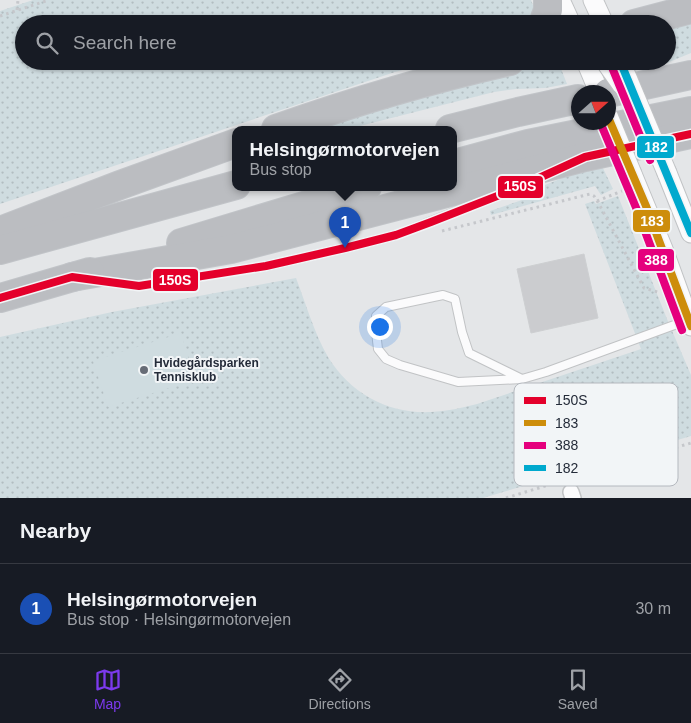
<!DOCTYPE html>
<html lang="en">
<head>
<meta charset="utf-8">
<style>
  body { margin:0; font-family:Arial,sans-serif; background:#242831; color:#f1f3f6 }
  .compass { position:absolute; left:571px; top:85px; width:45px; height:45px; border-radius:50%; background:#171b24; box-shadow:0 1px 4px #0004; rotate:69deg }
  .you { position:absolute; left:379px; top:326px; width:18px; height:18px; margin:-12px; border:4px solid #fff; border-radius:50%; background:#1a73e8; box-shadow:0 0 0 8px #1a73e833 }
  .badge { display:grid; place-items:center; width:32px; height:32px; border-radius:50%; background:#7c3aed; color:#fff; font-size:16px; font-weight:700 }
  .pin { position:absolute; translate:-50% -41px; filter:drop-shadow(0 1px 2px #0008) }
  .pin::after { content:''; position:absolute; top:26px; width:18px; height:15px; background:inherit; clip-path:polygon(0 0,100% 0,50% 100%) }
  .popup { position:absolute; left:232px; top:126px; width:225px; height:65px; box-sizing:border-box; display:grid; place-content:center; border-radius:10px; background:#171b24; filter:drop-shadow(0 1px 4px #0005); font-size:16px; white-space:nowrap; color:#9ea1a6 }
  .popup b { font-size:19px; color:#f1f3f6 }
  .popup::after { content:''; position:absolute; left:50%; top:100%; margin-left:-10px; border:10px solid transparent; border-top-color:#171b24 }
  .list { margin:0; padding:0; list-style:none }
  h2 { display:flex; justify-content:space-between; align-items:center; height:65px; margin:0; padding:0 20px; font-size:21px }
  h2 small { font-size:16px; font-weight:400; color:#9ea1a6 }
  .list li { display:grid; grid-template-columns:32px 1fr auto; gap:15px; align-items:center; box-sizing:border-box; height:90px; padding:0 20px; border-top:1px solid #363941 }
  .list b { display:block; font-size:19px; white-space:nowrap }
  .list p { margin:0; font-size:16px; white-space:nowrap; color:#9ea1a6 }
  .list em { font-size:16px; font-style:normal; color:#9ea1a6 }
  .icon { flex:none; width:28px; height:28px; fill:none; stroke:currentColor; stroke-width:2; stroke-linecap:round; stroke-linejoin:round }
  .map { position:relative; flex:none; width:691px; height:498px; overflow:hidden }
  .search { position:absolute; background:#171b24; box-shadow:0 1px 4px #0004; left:15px; right:15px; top:15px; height:55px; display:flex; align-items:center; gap:12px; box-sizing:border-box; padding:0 18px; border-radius:28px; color:#9ea1a6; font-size:19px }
  .sheet { height:155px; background:#171b24 }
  nav { display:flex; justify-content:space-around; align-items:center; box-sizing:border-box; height:70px; border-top:1px solid #363941; background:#171b24; font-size:14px; color:#9ea1a6 }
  nav a { display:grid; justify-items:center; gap:2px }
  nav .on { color:#7c3aed }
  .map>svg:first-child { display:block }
  .grass { fill:url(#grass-dots) }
  .pitch { fill:#cfdce0 }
  .building { fill:#cbcccf; stroke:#cdcfd1 }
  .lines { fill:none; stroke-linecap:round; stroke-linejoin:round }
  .service-casing { stroke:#c1c3c5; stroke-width:10 }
  .minor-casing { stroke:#c1c3c5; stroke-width:18 }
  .tertiary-casing { stroke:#c1c3c5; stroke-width:21 }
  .motorway-casing { stroke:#c1c4c8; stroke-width:30 }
  .path { stroke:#c5c7cb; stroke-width:3; stroke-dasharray:2.5 4; stroke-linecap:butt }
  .service { stroke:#fbfbfc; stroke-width:8 }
  .minor { stroke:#fbfbfc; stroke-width:15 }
  .tertiary { stroke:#fbfbfc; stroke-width:19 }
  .motorway { stroke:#bbbdc1; stroke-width:28 }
  .tertiary-bridge-casing { stroke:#c1c3c5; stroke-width:21; stroke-linecap:butt }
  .tertiary-bridge { stroke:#fbfbfc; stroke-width:19 }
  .bus-1-casing { stroke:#f2f5f7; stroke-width:11 }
  .bus-2-casing { stroke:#f2f5f7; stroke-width:11 }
  .bus-3-casing { stroke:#f2f5f7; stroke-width:11 }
  .bus-4-casing { stroke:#f2f5f7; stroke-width:11 }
  .bus-1 { stroke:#e4002b; stroke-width:8 }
  .bus-2 { stroke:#cd8d0b; stroke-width:8 }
  .bus-3 { stroke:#e5007d; stroke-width:8 }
  .bus-4 { stroke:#00a9ce; stroke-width:8 }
  .poi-dot { fill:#676c76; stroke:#f2f5f7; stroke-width:2 }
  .labels { text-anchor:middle; stroke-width:4; stroke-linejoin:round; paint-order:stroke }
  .poi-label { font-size:12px; font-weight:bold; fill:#242b39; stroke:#f2f5f7; text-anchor:start }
  .key { fill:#f2f5f7; stroke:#b4b8be; stroke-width:1 }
  .key-label { font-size:14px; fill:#242b39 }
  .line-badge { stroke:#f2f5f7; stroke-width:2 }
  .badge-label { font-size:14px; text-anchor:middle; font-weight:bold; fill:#fff }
</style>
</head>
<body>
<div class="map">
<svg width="691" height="498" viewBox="0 0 691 498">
  <defs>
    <pattern id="grass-dots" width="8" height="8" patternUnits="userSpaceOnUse" patternTransform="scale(1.25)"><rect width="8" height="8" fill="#cfdce0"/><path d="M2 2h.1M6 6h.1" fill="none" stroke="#b2bdc1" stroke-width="1.8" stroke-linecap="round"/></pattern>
  </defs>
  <rect width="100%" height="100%" fill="#e4e6e8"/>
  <g class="grass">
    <polygon points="33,0 531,0 536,13 527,24 24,24 24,61 436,61 395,72 0,204 0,11"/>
    <polygon points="691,21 691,53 662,65 650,68 648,61 667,61 667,27"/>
    <polygon points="541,61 558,61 567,84 545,88 516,89 494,92 348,129 313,129 380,107"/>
    <polygon points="601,164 613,189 601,195 595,186 491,215 490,211 525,199 523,194 577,172"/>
    <path d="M 618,196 L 667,319 L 691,375 L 691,436 L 483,498 L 0,498 L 0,337 L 112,312 L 296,278 C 306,304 314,333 328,357 C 351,394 388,414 431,412 C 447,411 462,408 477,404 L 641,349 L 585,204 L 594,201 L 596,204 Z"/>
  </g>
  <polygon class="pitch" points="181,333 195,380 108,407 93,361"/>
  <polygon class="building" points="584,254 598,318 531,333 517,269"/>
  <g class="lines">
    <g class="service-casing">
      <g id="service">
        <polyline points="109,282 139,286 266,266 345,248 396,235 520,186"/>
        <polygon points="443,295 455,299 462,332 469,353 522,379 458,382 400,365 386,359 378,349 376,332 376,316 386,307"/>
        <polyline points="522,379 546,372 688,320"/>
      </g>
    </g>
    <g class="minor-casing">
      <polyline id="minor" points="571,492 573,498"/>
    </g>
    <g class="tertiary-casing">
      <g id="tertiary">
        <polyline points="560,0 571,24"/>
        <polyline points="593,0 604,24"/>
        <polyline points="586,61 599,92"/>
        <polyline points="667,173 691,233"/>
        <polyline points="632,174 663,249 691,326"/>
      </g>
    </g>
    <g class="motorway-casing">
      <g id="motorway">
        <polyline points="543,24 548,10 548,0"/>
        <polyline points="634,24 691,9"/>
        <polyline points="608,93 691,75"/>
        <path d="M 276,129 C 353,102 430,79 510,61"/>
        <polyline points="450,129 518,112 578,99"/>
        <polyline points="454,164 528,144 691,111"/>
        <polyline points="0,231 120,185 236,143"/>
        <polyline points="181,243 367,187"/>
        <polyline points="0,250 236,185"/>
        <polyline points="72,277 231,249 585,157 691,134"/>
        <polyline points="0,298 90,272"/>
      </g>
    </g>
    <g class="path">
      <polyline points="17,10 18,0"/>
      <polyline points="0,16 49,0"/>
      <polyline points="597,201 622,191"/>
      <polyline points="442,231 590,194 594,196 599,204 644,288 661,293"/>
      <polyline points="576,477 691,443"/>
      <polyline points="506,498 558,482"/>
    </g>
    <use href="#service" class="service"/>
    <use href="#minor" class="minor"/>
    <use href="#tertiary" class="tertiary"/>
    <use href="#motorway" class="motorway"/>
    <g class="tertiary-bridge-casing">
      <g id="tertiary-bridge">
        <polyline points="605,61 622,85"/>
        <polyline points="620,61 667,173"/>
        <polyline points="608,116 632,174"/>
      </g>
    </g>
    <use href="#tertiary-bridge" class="tertiary-bridge"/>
    <g class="bus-1-casing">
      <polyline id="bus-1" points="0,298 72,277 139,286 266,266 345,248 396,235 431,222 515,189 585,157 691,134"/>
    </g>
    <g class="bus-2-casing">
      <polyline id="bus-2" points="608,117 646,206 691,326"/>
    </g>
    <g class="bus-3-casing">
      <g id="bus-3">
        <polyline points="611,65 650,160"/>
        <polyline points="600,122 637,210 682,330"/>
      </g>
    </g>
    <g class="bus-4-casing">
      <polyline id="bus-4" points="620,61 691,233"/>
    </g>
    <use href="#bus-1" class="bus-1"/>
    <use href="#bus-2" class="bus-2"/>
    <use href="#bus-3" class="bus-3"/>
    <use href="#bus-4" class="bus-4"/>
  </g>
  <circle class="poi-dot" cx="144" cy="370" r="5"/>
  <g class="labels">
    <g class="poi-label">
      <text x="154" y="367">Hvidegårdsparken<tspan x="154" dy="14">Tennisklub</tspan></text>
    </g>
  </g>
  <rect x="514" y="383" width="164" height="103" rx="8" class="key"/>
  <rect x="524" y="397" width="22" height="7" fill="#e4002b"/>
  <rect x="524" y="420" width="22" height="6" fill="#cd8d0b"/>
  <rect x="524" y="442" width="22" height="7" fill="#e5007d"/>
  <rect x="524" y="465" width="22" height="6" fill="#00a9ce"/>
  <g class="key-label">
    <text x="555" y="405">150S</text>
    <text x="555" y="428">183</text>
    <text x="555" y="450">388</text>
    <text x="555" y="473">182</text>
  </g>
  <g class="line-badge">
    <rect x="636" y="135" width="39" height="24" rx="5" fill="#00a9ce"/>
    <rect x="497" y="175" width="47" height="24" rx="5" fill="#e4002b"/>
    <rect x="632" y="209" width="39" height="24" rx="5" fill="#cd8d0b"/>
    <rect x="637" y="248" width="38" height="24" rx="5" fill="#e5007d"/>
    <rect x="152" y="268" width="47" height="24" rx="5" fill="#e4002b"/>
  </g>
  <g class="badge-label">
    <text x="656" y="152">182</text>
    <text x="520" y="191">150S</text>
    <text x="652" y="226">183</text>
    <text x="656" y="265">388</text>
    <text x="175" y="285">150S</text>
  </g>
</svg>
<svg class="compass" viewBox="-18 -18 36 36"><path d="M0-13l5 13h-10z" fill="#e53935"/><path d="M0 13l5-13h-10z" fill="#9ea1a6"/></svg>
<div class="you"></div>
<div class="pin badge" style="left:345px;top:248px;background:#1a4fb4">1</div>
<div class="popup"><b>Helsingørmotorvejen</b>Bus stop</div>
<div class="search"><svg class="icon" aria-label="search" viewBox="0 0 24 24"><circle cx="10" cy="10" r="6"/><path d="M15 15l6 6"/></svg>Search here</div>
</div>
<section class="sheet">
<h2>Nearby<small></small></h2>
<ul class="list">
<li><span class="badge" style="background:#1a4fb4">1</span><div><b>Helsingørmotorvejen</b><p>Bus stop · Helsingørmotorvejen</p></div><em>30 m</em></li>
</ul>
</section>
<nav>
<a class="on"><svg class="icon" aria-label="map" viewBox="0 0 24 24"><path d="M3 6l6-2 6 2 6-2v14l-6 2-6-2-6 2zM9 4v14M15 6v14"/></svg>Map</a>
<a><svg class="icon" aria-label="directions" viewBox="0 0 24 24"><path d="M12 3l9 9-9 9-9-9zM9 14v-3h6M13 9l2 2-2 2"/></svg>Directions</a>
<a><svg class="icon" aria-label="saved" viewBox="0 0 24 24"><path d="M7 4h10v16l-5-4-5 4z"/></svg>Saved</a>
</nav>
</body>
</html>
